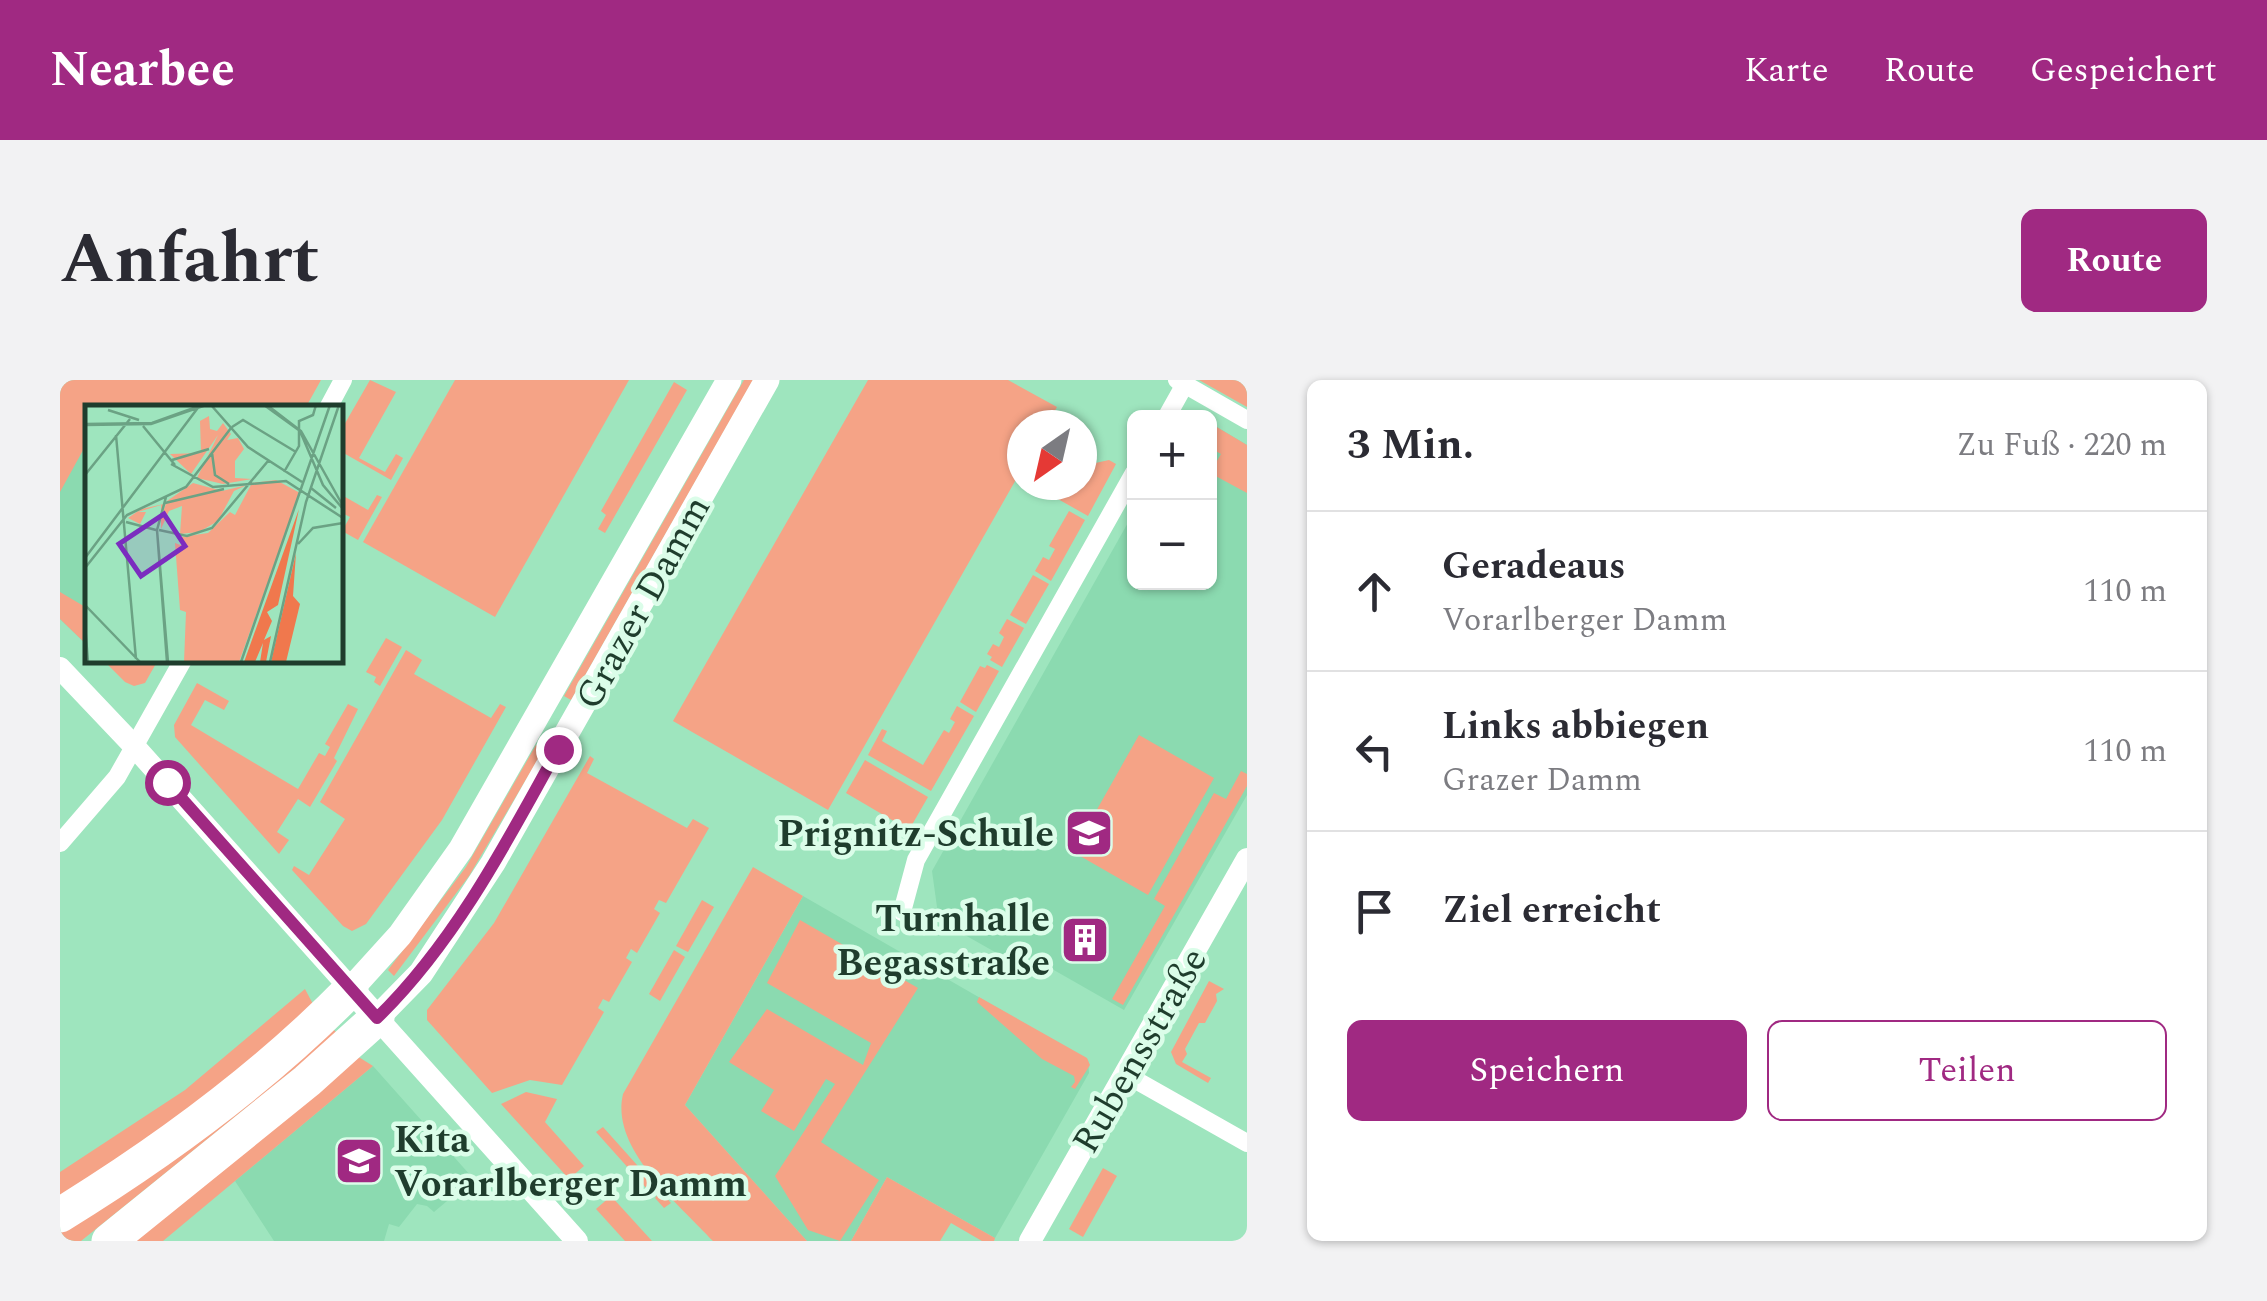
<!DOCTYPE html>
<html lang="de">
<head>
<meta charset="utf-8">
<style>
  body { margin:0; font-family:Spectral,serif; background:#f2f2f3; color:#2b2b33 }
  .controls { position:absolute; right:30px; top:30px; display:grid; overflow:hidden; border-radius:15px; box-shadow:0 2px 8px #0004 }
  .controls button { width:90px; height:90px; display:grid; place-items:center; padding:0; border:0; border-bottom:2px solid #e1e1e2; background:#fff; color:#2b2b33; font:50px sans-serif }
  .compass { position:absolute; left:947px; top:30px; width:90px; height:90px; border-radius:50%; background:#fff; box-shadow:0 2px 8px #0004; rotate:214deg }
  .stop { position:absolute; width:30px; height:30px; margin:-22px; border:8px solid #a02982; border-radius:50%; background:#fff }
  .stop.end { background:#a02982; border-color:#fff; box-shadow:0 2px 10px #0008 }
  .list { margin:0; padding:0; list-style:none }
  h2 { display:flex; justify-content:space-between; align-items:center; height:130px; margin:0; padding:0 40px; font-size:42px }
  h2 small { font-size:32px; font-weight:400; color:#7c7c81 }
  .list li { display:grid; grid-template-columns:65px 1fr auto; gap:30px; align-items:center; box-sizing:border-box; height:160px; padding:0 40px; border-top:2px solid #e1e1e2 }
  .list b { display:block; font-size:38px; white-space:nowrap }
  .list p { margin:0; font-size:32px; white-space:nowrap; color:#7c7c81 }
  .list em { font-size:32px; font-style:normal; color:#7c7c81 }
  .actions { display:flex; gap:20px; padding:30px 40px }
  .actions a { flex:1; padding:22px 0; border:2px solid #a02982; border-radius:15px; text-align:center; font-size:35px; color:#a02982 }
  .actions .main { background:#a02982; color:#fff }
  .icon { flex:none; width:55px; height:55px; fill:none; stroke:currentColor; stroke-width:2; stroke-linecap:round; stroke-linejoin:round }
  .map { position:relative; flex:none; width:1187px; height:861px; overflow:hidden; border-radius:15px }
  header { display:flex; align-items:center; gap:60px; box-sizing:border-box; height:140px; padding:0 50px; background:#a02982; color:#fff }
  header strong { font-size:48px }
  nav { display:flex; gap:55px; margin-inline-start:auto; font-size:35px }
  .intro { display:flex; align-items:center; justify-content:space-between; box-sizing:border-box; height:240px; padding:0 60px }
  h1 { margin:0; font-size:70px }
  .button { padding:25px 45px; border-radius:15px; background:#a02982; color:#fff; font-size:35px; font-weight:700 }
  main { display:flex; gap:60px; padding:0 60px }
  aside { flex:1; background:#fff; border-radius:15px; box-shadow:0 2px 8px #0004 }
  .map>svg:first-child { display:block }
  .built { fill:#8bdab0 }
  .green { fill:#f5a386 }
  .lines { fill:none; stroke-linecap:round; stroke-linejoin:round }
  .minor { stroke:#fff; stroke-width:18 }
  .tertiary { stroke:#fff; stroke-width:22 }
  .secondary { stroke:#fff; stroke-width:25 }
  .motorway { stroke:#fff; stroke-width:35 }
  .route { stroke:#a02982; stroke-width:12 }
  .labels { text-anchor:middle; stroke-width:9; stroke-linejoin:round; paint-order:stroke }
  .street-label { font-size:38px; fill:#1f3d2d; stroke:#dbfde9 }
  .poi-label { font-size:38px; font-weight:bold; fill:#1f3d2d; stroke:#dbfde9; text-anchor:end }
  .inset-road { fill:none; stroke:#6ba284; stroke-width:2.5 }
  .view { fill:#7b2cbf; fill-opacity:0.15; stroke:#7b2cbf; stroke-width:5 }
  .inset-edge { fill:none; stroke:#1f3d2d; stroke-width:5 }
</style>
</head>
<body>
<header>
<strong>Nearbee</strong>
<nav><a>Karte</a><a>Route</a><a>Gespeichert</a></nav>
</header>
<div class="intro"><h1>Anfahrt</h1><a class="button">Route</a></div>
<main>
<div class="map">
<svg width="1187" height="861" viewBox="0 0 1187 861">
  <rect width="100%" height="100%" fill="#9ee5be"/>
  <g class="built">
    <polygon points="28,28 27,265 0,239 0,33"/>
    <polygon points="1150,43 1187,65 1187,415 1064,630 964,573 956,584 875,538 877,527 872,491 1074,132 1074,202 1150,202"/>
    <polygon points="743,516 1028,680 1029,693 935,858 827,797 791,861 747,861 625,725"/>
    <polygon points="313,686 411,796 397,807 399,811 374,832 367,826 357,824 339,847 329,844 324,861 214,861 175,801"/>
  </g>
  <g class="green">
    <polygon points="0,0 261,0 246,27 28,28 27,63 0,112"/>
    <polygon points="310,0 336,12 299,78 325,92 336,74 343,78 331,100 280,71 280,52"/>
    <polygon points="395,0 569,0 435,237 303,162"/>
    <polygon points="684,0 693,0 511,320 504,316"/>
    <polygon points="808,0 948,0 997,27 987,45 962,45 962,89 768,430 613,341"/>
    <polygon points="1139,0 1187,0 1187,27"/>
    <polygon points="614,2 627,10 545,153 538,149 546,135 541,131"/>
    <polygon points="1150,43 1187,65 1187,113 1150,93 1161,74 1150,68"/>
    <polygon points="1049,80 1056,84 1028,136 973,105 1022,105 1022,86"/>
    <polygon points="280,114 308,130 317,115 322,117 298,160 282,151 290,137 280,132"/>
    <polygon points="1009,131 1025,140 991,201 975,191 983,177 989,180 995,169 989,166"/>
    <polygon points="973,195 989,204 966,244 950,235"/>
    <polygon points="0,212 27,228 27,265 0,239"/>
    <polygon points="947,239 964,248 942,287 930,280 932,277 927,274 933,264 939,267 944,257 939,253"/>
    <polygon points="326,258 342,267 320,306 314,302 316,297 306,292"/>
    <polygon points="346,270 362,280 354,294 431,338 440,324 446,327 382,440 306,544 292,551 283,546 232,490 234,486 249,495 285,439 260,422"/>
    <polygon points="43,280 98,280 85,303 74,306 65,302"/>
    <polygon points="927,285 939,291 916,332 900,322 920,286 925,288"/>
    <polygon points="137,303 169,321 164,330 145,320 131,345 238,409 259,373 265,376 270,367 265,364 288,324 298,329 274,378 277,381 250,427 238,419 217,452 229,460 219,474 115,357 114,345"/>
    <polygon points="897,326 914,336 871,411 808,375 822,349 827,351 822,361 863,385 884,350 889,353 895,342 890,339"/>
    <polygon points="1079,355 1154,398 1088,515 1013,472"/>
    <polygon points="476,365 484,369 409,496 334,596 328,590 406,487"/>
    <polygon points="530,376 534,379 527,393 627,448 633,439 649,448 606,523 599,520 594,529 600,533 577,573 571,569 566,578 572,582 549,622 543,619 538,628 544,632 502,705 470,700 432,713 367,640 367,630 434,543"/>
    <polygon points="805,380 868,417 849,450 786,413"/>
    <polygon points="1181,391 1187,394 1187,406 1063,625 1052,619 1105,526 1094,519 1154,413 1166,419"/>
    <path d="M 693,487 L 743,516 L 625,725 L 747,861 L 653,861 C 619,824 550,769 563,714 Z"/>
    <polygon points="642,520 654,527 628,572 616,566"/>
    <polygon points="740,540 858,608 761,762 819,800 780,861 748,850 715,796 775,704 766,699 734,751 701,731 714,710 669,682 707,629 803,685 811,663 707,603"/>
    <polygon points="614,570 625,577 600,621 589,614"/>
    <polygon points="1149,601 1164,609 1156,614 1157,621 1145,643 1139,643 1125,669 1127,674 1122,682 1151,698 1148,703 1116,684 1111,672"/>
    <polygon points="245,609 254,626 139,722 0,818 0,792 125,710"/>
    <polygon points="919,617 1027,678 1030,685 1015,709 1011,707 1015,702 1014,696 982,679 917,622"/>
    <polygon points="272,648 278,654 21,861 0,861 0,853 42,827"/>
    <polygon points="297,676 313,686 103,861 72,861"/>
    <polygon points="466,712 497,719 485,742 524,786 509,799 441,724"/>
    <polygon points="543,747 611,823 604,828 595,818 599,813 593,806 588,810 536,752"/>
    <polygon points="1043,788 1057,796 1023,857 1009,849"/>
    <polygon points="827,797 935,858 934,861 922,861 891,843 880,861 791,861"/>
    <polygon points="551,816 592,861 565,861 536,829"/>
  </g>
  <g class="lines">
    <g class="minor">
      <polyline points="1117,0 1187,40"/>
      <polyline points="268,28 283,0"/>
      <polyline points="1106,38 1125,4"/>
      <polyline points="0,463 57,397 123,280"/>
      <polyline points="842,532 856,480 1074,93"/>
      <polyline points="1065,694 1187,763"/>
    </g>
    <g class="tertiary">
      <polyline points="0,288 74,366 291,609"/>
      <polyline points="317,638 517,861"/>
      <polyline points="970,861 1187,479"/>
    </g>
    <polyline class="secondary" points="669,0 401,469 340,555 291,609 317,638 361,593 433,483 707,0"/>
    <g class="motorway">
      <path d="M 0,835 C 104,771 205,697 291,609"/>
      <polyline points="49,861 247,701 317,638"/>
    </g>
  </g>
  <g class="lines">
    <path class="route" d="M 107,402 L 317,638 C 394,563 446,464 498,369"/>
  </g>
  <defs>
    <g id="school-square" transform="scale(2.5)"><rect x="-9" y="-9" width="18" height="18" rx="4" fill="#a02982" stroke="#dbfde9"/><path d="M0-5L7-2L0 1L-7-2ZM-4 1L0 2.5L4 1V4Q0 6-4 4Z" fill="#fff"/></g>
    <g id="building-square" transform="scale(2.5)"><rect x="-9" y="-9" width="18" height="18" rx="4" fill="#a02982" stroke="#dbfde9"/><path d="M-4-6H4V6H1V3H-1V6H-4ZM-2.5-4.3h1.7v1.8h-1.7ZM.8-4.3h1.7v1.8H.8ZM-2.5-1h1.7V.8h-1.7ZM.8-1h1.7V.8H.8Z" fill="#fff"/></g>
  </defs>
  <g fill-rule="evenodd">
    <use href="#school-square" x="1029" y="453"/>
    <use href="#building-square" x="1025" y="560"/>
    <use href="#school-square" x="299" y="781"/>
  </g>
  <g class="labels">
    <g class="street-label">
      <text transform="translate(582 222) rotate(-61)" y="13">Grazer Damm</text>
      <text transform="translate(1079 670) rotate(-60)" y="13">Rubensstraße</text>
    </g>
    <g class="poi-label">
      <text x="994" y="466">Prignitz-Schule</text>
      <text x="990" y="551">Turnhalle<tspan x="990" dy="44">Begasstraße</tspan></text>
      <text x="334" y="772" text-anchor="start">Kita<tspan x="334" dy="44">Vorarlberger Damm</tspan></text>
    </g>
  </g>
  <g transform="translate(25 25)">
    <rect width="258" height="258" fill="#9ee5be"/>
    <path d="M 124,11 L 125,24 L 132,26 L 138,18 L 146,29 L 142,35 L 153,33 L 159,44 L 150,56 L 150,73 L 167,74 L 138,79 L 112,73 L 133,30 L 106,69 L 85,49 L 116,48 L 115,16 ZM 191,75 L 215,88 L 154,257 L 99,257 L 101,207 L 95,205 L 90,138 L 98,141 L 96,132 L 123,128 L 145,107 L 150,110 L 167,78 ZM 108,78 L 137,86 L 162,80 L 149,86 L 133,116 L 114,127 L 95,129 L 97,101 L 84,106 L 76,124 L 76,100 L 53,107 L 61,107 L 55,119 L 43,113 L 56,104 L 79,99 L 78,107 L 82,96 Z" fill="#f5a386"/>
    <path d="M 214,104 L 193,200 L 182,207 L 187,216 L 179,235 L 186,231 L 181,257 L 175,257 L 178,238 L 170,257 L 159,257 ZM 211,148 L 208,191 L 215,199 L 201,257 L 186,257 Z" fill="#f0784d"/>
    <path class="inset-road" d="M 126,0 L 163,42 L 217,77M 179,0 L 215,26 L 238,80 L 258,104M 182,0 L 216,26 L 258,101M 23,5 L 54,15M 0,19 L 67,18 L 117,0M 0,20 L 66,19 L 121,0M 58,21 L 90,60M 147,22 L 158,15 L 211,47M 31,30 L 51,254M 127,48 L 130,70 L 144,79M 87,55 L 124,44M 86,59 L 128,82 L 201,76 L 258,113M 199,67 L 214,41 L 214,16 L 228,10 L 231,0M 0,70 L 45,14M 226,83 L 251,103M 80,98 L 139,84M 41,117 L 71,125M 72,125 L 81,92M 74,125 L 102,131 L 127,123 L 183,56M 213,139 L 228,123 L 258,118M 0,153 L 115,0M 0,163 L 42,110 L 101,82 L 146,23M 0,200 L 55,257M 0,219 L 3,257M 82,257 L 72,125 L 83,257M 156,257 L 245,0M 185,257 L 221,97 L 254,0"/>
    <path class="view" d="M 79,109 L 100,141 L 56,171 L 34,139 Z"/>
    <rect width="258" height="258" class="inset-edge"/>
  </g>
</svg>
<div class="controls">
<button>+</button>
<button>−</button>
</div>
<svg class="compass" viewBox="-18 -18 36 36"><path d="M0-13l5 13h-10z" fill="#e53935"/><path d="M0 13l5-13h-10z" fill="#7c7c81"/></svg>
<div class="stop" style="left:107px;top:402px"></div>
<div class="stop end" style="left:498px;top:369px"></div>
</div>
<aside>
<h2>3 Min.<small>Zu Fuß · 220 m</small></h2>
<ul class="list">
<li><svg class="icon" aria-label="ahead" viewBox="0 0 24 24"><path d="M12 20V5M6 11l6-6 6 6"/></svg><div><b>Geradeaus</b><p>Vorarlberger Damm</p></div><em>110 m</em></li>
<li><svg class="icon" aria-label="left" viewBox="0 0 24 24"><path d="M17 20v-9H6M10 6l-5 5 5 5"/></svg><div><b>Links abbiegen</b><p>Grazer Damm</p></div><em>110 m</em></li>
<li><svg class="icon" aria-label="arrive" viewBox="0 0 24 24"><path d="M6 21V4h12l-3 4 3 4H6"/></svg><div><b>Ziel erreicht</b></div></li>
</ul>
<div class="actions"><a class="main">Speichern</a><a>Teilen</a></div>
</aside>
</main>
</body>
</html>
